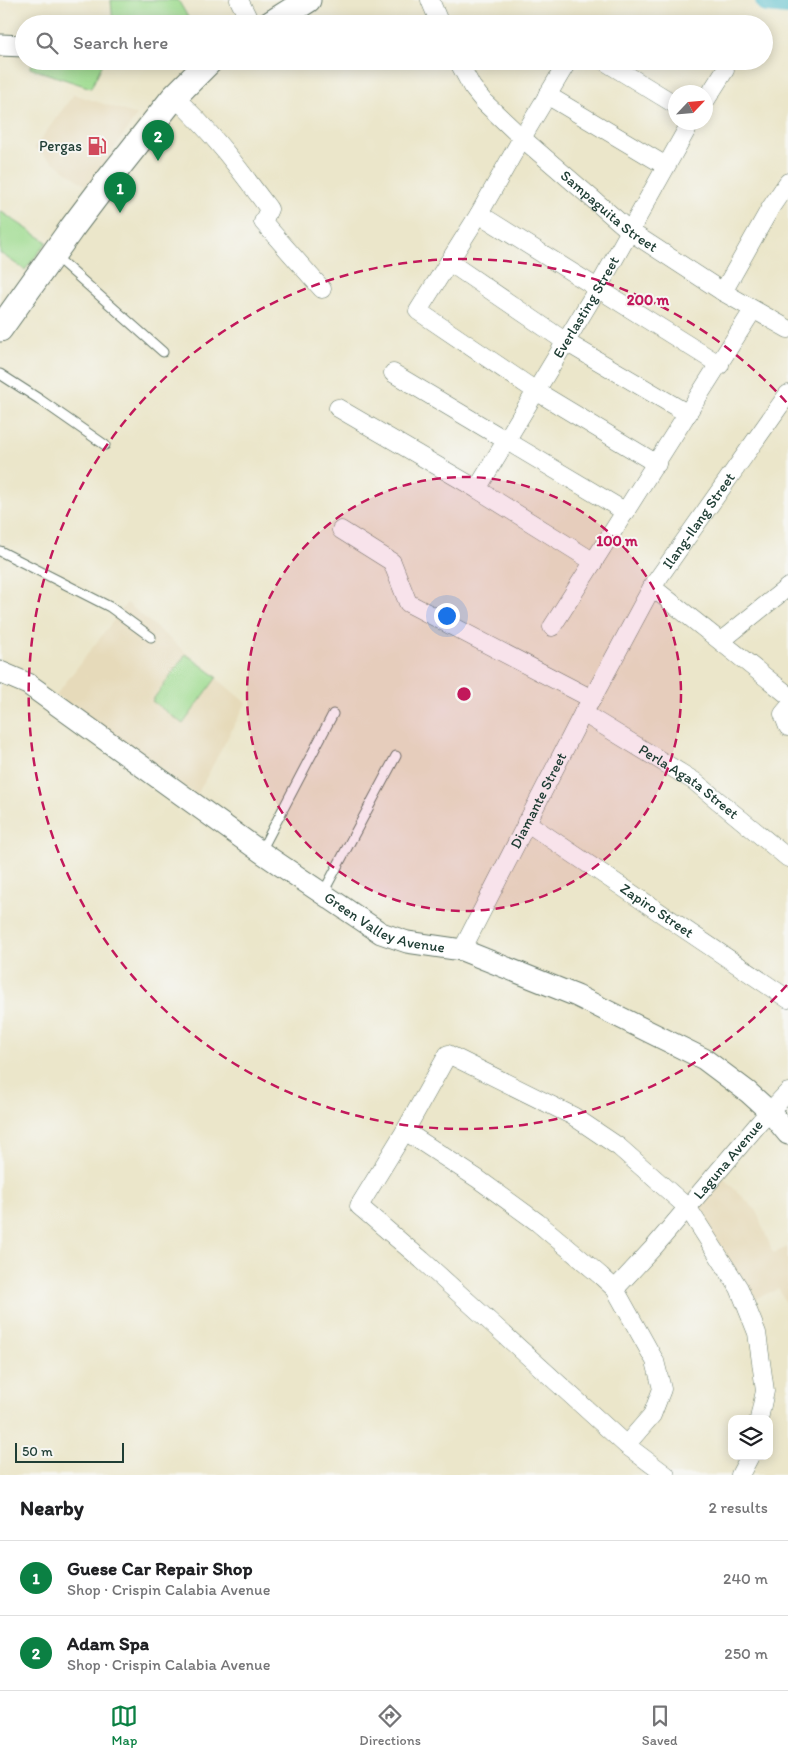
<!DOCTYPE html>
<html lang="en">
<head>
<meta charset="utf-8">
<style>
  body { margin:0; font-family:Itim,sans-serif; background:#f2f2f2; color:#202124 }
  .controls { position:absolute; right:15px; bottom:15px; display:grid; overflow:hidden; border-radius:10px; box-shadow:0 2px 12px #0003 }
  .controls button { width:45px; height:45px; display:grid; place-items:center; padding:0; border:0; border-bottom:1px solid #e0e0e0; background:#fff; color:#202124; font:25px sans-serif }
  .compass { position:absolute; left:668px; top:85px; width:45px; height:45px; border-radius:50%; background:#fff; box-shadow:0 2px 12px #0003; rotate:64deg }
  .scale { position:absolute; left:15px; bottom:12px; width:109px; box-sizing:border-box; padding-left:5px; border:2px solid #1f3d34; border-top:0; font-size:14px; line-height:18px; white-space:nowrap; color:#1f3d34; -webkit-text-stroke:4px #f6f6f2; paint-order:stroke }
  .you { position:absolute; left:446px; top:615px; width:18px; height:18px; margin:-12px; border:4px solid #fff; border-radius:50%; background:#1a73e8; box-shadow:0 0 0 8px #1a73e833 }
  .badge { display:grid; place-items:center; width:32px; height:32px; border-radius:50%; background:#0b8043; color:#fff; font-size:16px; font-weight:700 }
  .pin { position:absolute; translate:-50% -41px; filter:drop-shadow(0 1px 2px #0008) }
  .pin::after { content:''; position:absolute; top:26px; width:18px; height:15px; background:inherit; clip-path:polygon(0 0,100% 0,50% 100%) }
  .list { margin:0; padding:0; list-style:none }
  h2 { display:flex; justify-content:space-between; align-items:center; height:65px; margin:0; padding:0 20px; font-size:21px }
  h2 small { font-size:16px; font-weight:400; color:#757577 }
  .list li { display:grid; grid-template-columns:32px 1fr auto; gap:15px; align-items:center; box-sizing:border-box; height:75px; padding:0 20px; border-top:1px solid #e0e0e0 }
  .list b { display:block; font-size:19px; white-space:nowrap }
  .list p { margin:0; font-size:16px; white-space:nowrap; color:#757577 }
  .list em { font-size:16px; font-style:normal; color:#757577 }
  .icon { flex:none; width:28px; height:28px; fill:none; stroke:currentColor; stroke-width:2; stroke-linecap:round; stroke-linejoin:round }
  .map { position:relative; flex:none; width:788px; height:1475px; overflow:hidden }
  .search { position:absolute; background:#fff; box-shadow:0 2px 12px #0003; left:15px; right:15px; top:15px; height:55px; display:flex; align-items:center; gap:12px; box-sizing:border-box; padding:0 18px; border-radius:28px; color:#757577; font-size:19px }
  .sheet { height:215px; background:#fff }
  nav { display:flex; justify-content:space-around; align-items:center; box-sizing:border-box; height:70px; border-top:1px solid #e0e0e0; background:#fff; font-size:14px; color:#757577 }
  nav a { display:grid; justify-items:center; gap:2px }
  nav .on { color:#0b8043 }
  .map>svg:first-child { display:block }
  .built { fill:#e6daba }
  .green { fill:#9edb8f; stroke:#5e8c62 }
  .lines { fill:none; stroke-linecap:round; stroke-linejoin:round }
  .river { stroke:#4fbbca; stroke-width:26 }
  .service-casing { stroke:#667868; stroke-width:11 }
  .minor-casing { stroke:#667868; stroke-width:19 }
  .tertiary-casing { stroke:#667868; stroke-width:23 }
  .secondary-casing { stroke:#667868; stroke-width:27 }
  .service { stroke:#fff; stroke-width:9 }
  .minor { stroke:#fff; stroke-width:18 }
  .tertiary { stroke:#fff; stroke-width:21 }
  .secondary { stroke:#fff; stroke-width:25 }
  .ring { fill:none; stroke:#c2185b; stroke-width:2.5; stroke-dasharray:9 6 }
  .labels { text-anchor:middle; stroke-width:4; stroke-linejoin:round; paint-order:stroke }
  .poi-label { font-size:15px; fill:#1f3d34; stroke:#f6f6f2; text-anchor:end }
  .street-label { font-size:15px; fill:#1f3d34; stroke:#f6f6f2 }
  .centre { fill:#c2185b; stroke:#f6f6f2; stroke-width:2.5 }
  .ring-label { font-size:15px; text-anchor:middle; font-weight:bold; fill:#c2185b; stroke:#f6f6f2; stroke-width:4; stroke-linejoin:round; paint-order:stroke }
</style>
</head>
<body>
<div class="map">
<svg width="788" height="1475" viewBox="0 0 788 1475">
  <rect width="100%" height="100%" fill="#f6f6f2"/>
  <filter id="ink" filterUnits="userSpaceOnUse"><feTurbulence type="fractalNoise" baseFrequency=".02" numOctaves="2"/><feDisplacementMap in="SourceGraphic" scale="10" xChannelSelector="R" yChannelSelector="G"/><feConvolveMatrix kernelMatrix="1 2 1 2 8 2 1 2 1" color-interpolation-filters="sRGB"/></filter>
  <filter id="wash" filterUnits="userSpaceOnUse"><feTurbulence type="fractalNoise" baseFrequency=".0096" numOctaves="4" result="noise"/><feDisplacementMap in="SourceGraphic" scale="20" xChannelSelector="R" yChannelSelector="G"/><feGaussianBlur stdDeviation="1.12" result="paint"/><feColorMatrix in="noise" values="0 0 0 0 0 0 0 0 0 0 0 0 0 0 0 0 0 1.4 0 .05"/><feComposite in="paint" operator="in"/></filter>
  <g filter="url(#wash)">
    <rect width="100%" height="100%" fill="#ebe6ca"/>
    <g class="built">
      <polygon points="74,94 137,115 88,187 34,148"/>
      <polygon points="127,603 246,703 197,795 56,695"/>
      <polygon points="722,1177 756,1210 773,1253 788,1247 788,1308 779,1289 749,1301 695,1206"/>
    </g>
    <g class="green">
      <polygon points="111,0 178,0 192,24 113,24"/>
      <polygon points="34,61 104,61 91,88 30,68"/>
      <polygon points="0,211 47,242 25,270 0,253"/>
      <polygon points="186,654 217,677 183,724 152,701"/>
    </g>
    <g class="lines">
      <polyline class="river" points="768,0 788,2"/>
    </g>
  </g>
  <g filter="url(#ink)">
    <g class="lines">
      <g class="service-casing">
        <g id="service">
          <polyline points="55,256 163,352"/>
          <polyline points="0,374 39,399 105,445"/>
          <polyline points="0,551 110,607 151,637"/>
          <polyline points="261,851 333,714"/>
          <polyline points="323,893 396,756"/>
        </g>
      </g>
      <g class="minor-casing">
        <g id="minor">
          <polyline points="239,0 251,24"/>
          <polyline points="430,0 440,24"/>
          <path id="s1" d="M 458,61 L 472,87 L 484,102 L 522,138 L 631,232 L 723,292 L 788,329"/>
          <polyline points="568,61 522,138 479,214 418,311 536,391 657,464"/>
          <polyline points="604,61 676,105"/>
          <polyline points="547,95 666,166"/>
          <path d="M 174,97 C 210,129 240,170 269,209 L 263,222 L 322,289"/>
          <polyline points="706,100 725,70"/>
          <polyline points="479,214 720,365"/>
          <polyline points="449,262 566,342 688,414"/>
          <polyline points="723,292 771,207 788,182"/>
          <polyline points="393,373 626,512"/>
          <polyline points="338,408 477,489 594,562"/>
          <path id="s2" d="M 477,489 L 598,288 L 691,122"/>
          <polyline points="341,530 392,562 408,603 592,699"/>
          <polyline points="652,587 788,695"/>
          <polyline points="552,627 753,310"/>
          <polyline points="721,641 788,587"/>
          <polyline points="788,708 783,714 788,727"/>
          <path id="s3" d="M 583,713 L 694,781 L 788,858"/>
          <path id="s4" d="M 526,822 L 788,999"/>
          <path id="s5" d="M 462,950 L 583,713 L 592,699 L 652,587 L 788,394"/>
          <polyline points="405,1131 478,1179 537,1222 601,1276 615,1289 655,1361 662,1389 652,1415 626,1445"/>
          <path id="s6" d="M 615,1289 L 654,1247 L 760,1122 L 788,1092"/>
          <polyline points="666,1475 626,1445 422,1260 359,1206 405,1131 448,1054 573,1116 619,1147 688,1208 739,1288 757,1333 765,1391 759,1419"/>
          <polyline points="740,1475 750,1456"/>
        </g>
      </g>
      <g class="tertiary-casing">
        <g id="tertiary">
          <polyline points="0,45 24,46"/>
          <path id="s7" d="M 0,672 L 28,684 L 261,852 L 381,933 L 407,942 L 462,950 L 577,996 L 704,1059 L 748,1092 L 769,1111 L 788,1134"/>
        </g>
      </g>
      <g class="secondary-casing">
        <g id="secondary">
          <polyline points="270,24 308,0"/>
          <polyline points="0,329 72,228 109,179 174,97 210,61"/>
        </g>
      </g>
      <use href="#service" class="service"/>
      <use href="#minor" class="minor"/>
      <use href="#tertiary" class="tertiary"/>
      <use href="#secondary" class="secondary"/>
    </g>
  </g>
  <circle cx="464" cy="694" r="217" fill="#c2185b" fill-opacity=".12"/>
  <g class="ring">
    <circle cx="464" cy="694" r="217"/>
    <path d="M787 985A435 435 0 1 1 787 403"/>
  </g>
  <defs>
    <g id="fuel-bare" transform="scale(1.5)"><path d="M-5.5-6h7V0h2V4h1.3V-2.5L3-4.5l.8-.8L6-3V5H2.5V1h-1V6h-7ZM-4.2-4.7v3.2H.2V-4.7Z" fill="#d1495b" stroke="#f6f6f2" stroke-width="2.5" paint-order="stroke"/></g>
  </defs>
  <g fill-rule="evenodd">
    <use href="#fuel-bare" x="97" y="146"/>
  </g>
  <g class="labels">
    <g class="poi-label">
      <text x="82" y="151">Pergas</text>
    </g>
    <g class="street-label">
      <text dy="5" stroke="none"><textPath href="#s1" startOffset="215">Sampaguita Street</textPath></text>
      <text dy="5" stroke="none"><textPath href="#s2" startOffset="212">Everlasting Street</textPath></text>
      <text dy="5" stroke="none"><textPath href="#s5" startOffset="491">Ilang-Ilang Street</textPath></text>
      <text dy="5" stroke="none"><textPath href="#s3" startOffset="126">Perla Agata Street</textPath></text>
      <text dy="5" stroke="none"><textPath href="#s5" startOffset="168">Diamante Street</textPath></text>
      <text dy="5" stroke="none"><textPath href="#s4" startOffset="158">Zapiro Street</textPath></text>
      <text dy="5" stroke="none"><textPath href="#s7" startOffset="462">Green Valley Avenue</textPath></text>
      <text dy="5" stroke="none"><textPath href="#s6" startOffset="172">Laguna Avenue</textPath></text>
    </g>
  </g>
  <circle cx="464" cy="694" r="8" class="centre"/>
  <g class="ring-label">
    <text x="648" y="305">200 m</text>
    <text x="617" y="546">100 m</text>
  </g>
</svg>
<div class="controls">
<button><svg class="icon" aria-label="layers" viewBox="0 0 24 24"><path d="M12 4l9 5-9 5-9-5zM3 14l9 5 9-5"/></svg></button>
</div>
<svg class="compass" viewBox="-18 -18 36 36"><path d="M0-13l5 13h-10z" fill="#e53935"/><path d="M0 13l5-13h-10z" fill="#757577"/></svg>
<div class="scale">50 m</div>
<div class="you"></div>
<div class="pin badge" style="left:120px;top:213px">1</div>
<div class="pin badge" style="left:158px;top:161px">2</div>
<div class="search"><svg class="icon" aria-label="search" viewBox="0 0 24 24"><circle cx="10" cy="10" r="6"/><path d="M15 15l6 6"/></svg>Search here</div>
</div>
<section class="sheet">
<h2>Nearby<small>2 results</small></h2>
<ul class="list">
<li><span class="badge">1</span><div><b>Guese Car Repair Shop</b><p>Shop · Crispin Calabia Avenue</p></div><em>240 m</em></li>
<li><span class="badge">2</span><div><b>Adam Spa</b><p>Shop · Crispin Calabia Avenue</p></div><em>250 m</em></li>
</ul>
</section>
<nav>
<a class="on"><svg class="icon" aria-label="map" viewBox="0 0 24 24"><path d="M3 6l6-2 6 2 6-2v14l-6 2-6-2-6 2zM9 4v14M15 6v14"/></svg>Map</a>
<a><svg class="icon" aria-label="directions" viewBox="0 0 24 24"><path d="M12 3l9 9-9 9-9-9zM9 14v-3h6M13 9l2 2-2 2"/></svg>Directions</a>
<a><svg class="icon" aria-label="saved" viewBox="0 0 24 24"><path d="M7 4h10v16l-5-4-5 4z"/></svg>Saved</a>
</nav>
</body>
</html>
